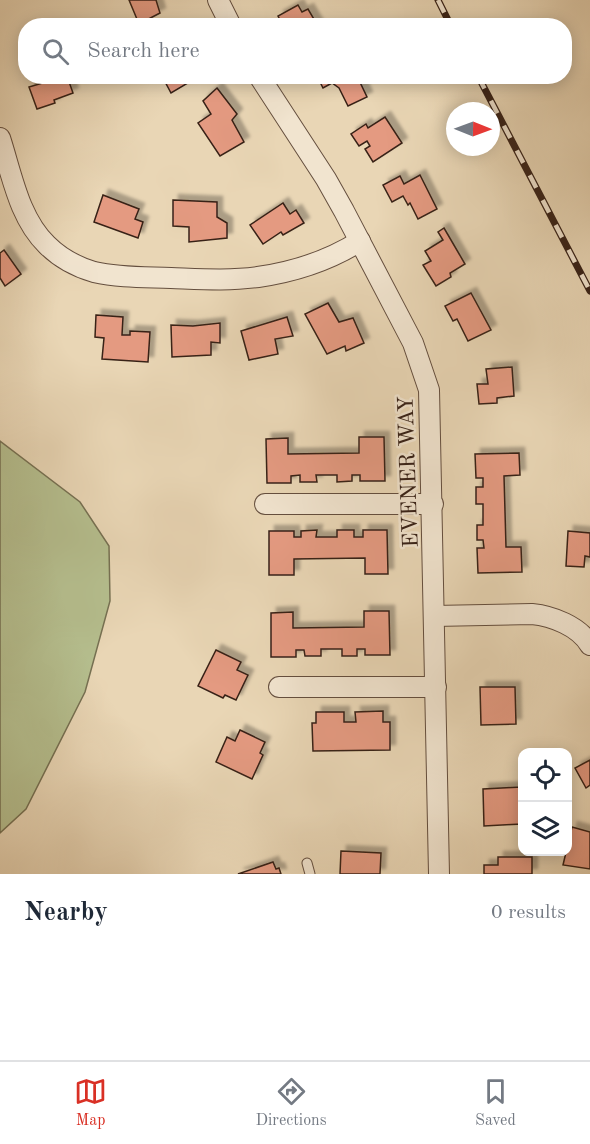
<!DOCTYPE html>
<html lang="en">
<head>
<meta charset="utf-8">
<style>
  body { margin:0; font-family:"Old Standard TT",serif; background:#f2f2f3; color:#1f2937 }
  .controls { position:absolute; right:18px; bottom:18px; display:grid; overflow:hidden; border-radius:12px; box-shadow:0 3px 15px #0003 }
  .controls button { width:54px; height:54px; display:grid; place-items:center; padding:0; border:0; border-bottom:2px solid #e0e1e3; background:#fff; color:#1f2937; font:30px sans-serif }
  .compass { position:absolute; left:446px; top:102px; width:54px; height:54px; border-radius:50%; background:#fff; box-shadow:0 3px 15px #0003; rotate:91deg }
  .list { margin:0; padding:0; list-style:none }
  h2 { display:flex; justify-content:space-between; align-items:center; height:78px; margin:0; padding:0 24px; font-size:26px }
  h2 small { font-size:20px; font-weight:400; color:#747a83 }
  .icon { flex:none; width:33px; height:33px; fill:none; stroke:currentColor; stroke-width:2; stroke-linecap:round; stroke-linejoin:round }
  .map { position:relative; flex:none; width:590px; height:874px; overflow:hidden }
  .search { position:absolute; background:#fff; box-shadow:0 3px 15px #0003; left:18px; right:18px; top:18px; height:66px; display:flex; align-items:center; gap:15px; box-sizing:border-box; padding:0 21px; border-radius:24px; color:#747a83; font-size:22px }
  .sheet { height:186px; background:#fff }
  nav { display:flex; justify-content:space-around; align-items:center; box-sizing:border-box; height:84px; border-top:2px solid #e0e1e3; background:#fff; font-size:16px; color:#747a83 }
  nav a { display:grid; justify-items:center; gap:3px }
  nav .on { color:#d93025 }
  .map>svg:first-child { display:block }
  .green { fill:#b5be8e; stroke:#767052; stroke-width:1.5 }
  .building { fill:#e49a81; stroke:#372117; stroke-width:1.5; filter:url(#shadow) }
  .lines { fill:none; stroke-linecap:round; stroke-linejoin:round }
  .lane-casing { stroke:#644e3e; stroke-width:11 }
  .street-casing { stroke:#644e3e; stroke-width:22 }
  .lane { stroke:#f1e4cf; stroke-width:9 }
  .street { stroke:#f1e4cf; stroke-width:20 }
  .rail-casing { stroke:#372117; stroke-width:7 }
  .rail { stroke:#f1e4cf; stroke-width:4.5; stroke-dasharray:14; stroke-linecap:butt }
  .labels { text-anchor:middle; stroke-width:5; stroke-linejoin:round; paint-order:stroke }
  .street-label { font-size:22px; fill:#372117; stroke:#f1e4cf }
</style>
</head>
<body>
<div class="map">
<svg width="590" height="874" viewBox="0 0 590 874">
  <defs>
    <filter id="shadow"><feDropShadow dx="5.5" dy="-5.5" stdDeviation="1.5" flood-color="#0004"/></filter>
  </defs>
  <rect width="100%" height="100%" fill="#e9d6b5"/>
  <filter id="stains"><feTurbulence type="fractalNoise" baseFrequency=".00333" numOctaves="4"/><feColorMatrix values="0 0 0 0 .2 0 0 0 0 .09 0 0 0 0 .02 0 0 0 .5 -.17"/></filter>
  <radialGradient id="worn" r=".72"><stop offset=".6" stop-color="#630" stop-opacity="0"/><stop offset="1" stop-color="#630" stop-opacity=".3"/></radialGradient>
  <polygon class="green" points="0,441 80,502 109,546 110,601 85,692 26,809 0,833"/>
  <g class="building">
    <polygon points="129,0 156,0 160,13 139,24"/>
    <polygon points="298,5 302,12 308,9 318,26 283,26 278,16"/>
    <polygon points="44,76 67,76 73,93 54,100 55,103 37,109 29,87 46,82"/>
    <polygon points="162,76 192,76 193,80 171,93"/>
    <polygon points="317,76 357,76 367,97 348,106 339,88 332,83 323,88"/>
    <polygon points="217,88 237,114 232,120 244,142 220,156 198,123 211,114 203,101"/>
    <polygon points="385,117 402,143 373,162 365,149 370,146 367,141 359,146 351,134 366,124 368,128"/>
    <polygon points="420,175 437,209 418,219 410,203 408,205 403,196 392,202 383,185 400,176 404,184"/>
    <polygon points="103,195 139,209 135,219 143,222 138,238 94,222"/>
    <polygon points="173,200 217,202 217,217 227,223 227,238 189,242 189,227 173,226"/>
    <polygon points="283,203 290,214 296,210 304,223 283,235 281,232 263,244 250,225"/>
    <polygon points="444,228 465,264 450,273 451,277 436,286 423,265 431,261 425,251 443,240 438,232"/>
    <polygon points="4,250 21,274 5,286 0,278 0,253"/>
    <polygon points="471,293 491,330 468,341 457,319 453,321 445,306"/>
    <polygon points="328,303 339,322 353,318 364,343 346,351 345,346 327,354 305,314"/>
    <polygon points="96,315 123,317 122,335 130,335 130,331 150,332 148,362 102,359 104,338 95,337"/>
    <polygon points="287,317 293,336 275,339 278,354 249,360 241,331"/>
    <polygon points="220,323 220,343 211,342 211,355 172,357 171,325 193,326"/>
    <polygon points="512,367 514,396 497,398 497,403 479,404 477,384 488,384 486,369"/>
    <polygon points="359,437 384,437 385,481 360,481 360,475 352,475 352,481 337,482 337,475 316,475 317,482 300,482 300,475 291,476 291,483 267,483 266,439 288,438 288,454 359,453"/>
    <polygon points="519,453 520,475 504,476 506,547 521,547 522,572 478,573 477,548 484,548 483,540 477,540 477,525 483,525 483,504 476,504 476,487 483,487 483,478 476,478 475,454"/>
    <polygon points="317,530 316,537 337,537 337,530 354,530 354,537 363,537 363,530 387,530 388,574 365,574 365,558 294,559 294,575 269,575 269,531 294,531 294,537 301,537 301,531"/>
    <polygon points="568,531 590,533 590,557 585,556 584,567 566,566"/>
    <polygon points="364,611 389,611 390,655 365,655 365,649 357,649 357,656 342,656 342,649 321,649 321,656 305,656 304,650 296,650 296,657 271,657 271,613 293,612 293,628 364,627"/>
    <polygon points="216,650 241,662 237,670 248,675 236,700 225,695 223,698 198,686"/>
    <polygon points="480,687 515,687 516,724 481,725"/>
    <polygon points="383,711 383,722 390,722 390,750 313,751 312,723 316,723 316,712 344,712 344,722 356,722 355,712"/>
    <polygon points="240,730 265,742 260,753 263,755 252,779 216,762 227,737 235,741"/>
    <polygon points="590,760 590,785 586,788 575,768"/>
    <polygon points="522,787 522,824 484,826 483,789"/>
    <polygon points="572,827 590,832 590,869 563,865"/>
    <polygon points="341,851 381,853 380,874 340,874"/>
    <polygon points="498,857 532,857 532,874 484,874 484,865 498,865"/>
    <polygon points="273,862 276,869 279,868 281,874 238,874"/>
  </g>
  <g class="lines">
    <g class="lane-casing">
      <polyline id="lane" points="307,863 310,874"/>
    </g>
    <g class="street-casing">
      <g id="street">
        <polyline points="218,0 231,26"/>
        <polyline points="259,76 326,179 344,211 413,343 429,390 439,874"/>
        <path d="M 0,138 C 12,175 19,218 47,245 C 60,258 77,267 94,272 C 120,278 146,277 171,278 C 200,279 229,281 258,277 C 293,272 330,260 360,241"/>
        <polyline points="265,504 433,504"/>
        <path d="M 434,616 L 532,614 C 552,616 579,626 590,645"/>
        <polyline points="279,687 436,687"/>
      </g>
    </g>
    <use href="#lane" class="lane"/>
    <use href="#street" class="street"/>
    <g class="rail-casing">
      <g id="rail">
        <polyline points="438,0 451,26"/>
        <polyline points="478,76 590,291"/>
      </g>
    </g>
    <use href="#rail" class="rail"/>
  </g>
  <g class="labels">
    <g class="street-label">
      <text transform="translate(407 472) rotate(-92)" y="8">EVENER WAY</text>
    </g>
  </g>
  <rect width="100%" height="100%" filter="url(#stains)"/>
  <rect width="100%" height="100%" fill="url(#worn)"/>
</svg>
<div class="controls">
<button><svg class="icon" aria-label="locate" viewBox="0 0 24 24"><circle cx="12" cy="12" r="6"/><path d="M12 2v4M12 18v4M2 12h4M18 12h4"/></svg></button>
<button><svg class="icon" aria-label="layers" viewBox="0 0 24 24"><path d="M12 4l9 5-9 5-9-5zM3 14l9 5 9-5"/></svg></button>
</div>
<svg class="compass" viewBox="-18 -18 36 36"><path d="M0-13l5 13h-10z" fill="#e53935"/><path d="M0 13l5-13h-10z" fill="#747a83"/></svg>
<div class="search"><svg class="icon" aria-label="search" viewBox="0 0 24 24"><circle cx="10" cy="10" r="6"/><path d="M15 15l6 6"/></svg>Search here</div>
</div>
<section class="sheet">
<h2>Nearby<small>0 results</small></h2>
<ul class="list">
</ul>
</section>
<nav>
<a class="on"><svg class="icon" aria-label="map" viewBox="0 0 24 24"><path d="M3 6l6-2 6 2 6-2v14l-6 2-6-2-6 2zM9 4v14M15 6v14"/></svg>Map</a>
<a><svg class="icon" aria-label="directions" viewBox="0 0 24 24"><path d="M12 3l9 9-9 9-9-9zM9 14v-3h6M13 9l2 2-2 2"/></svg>Directions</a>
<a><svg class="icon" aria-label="saved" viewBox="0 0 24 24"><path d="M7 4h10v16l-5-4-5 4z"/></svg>Saved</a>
</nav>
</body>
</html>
